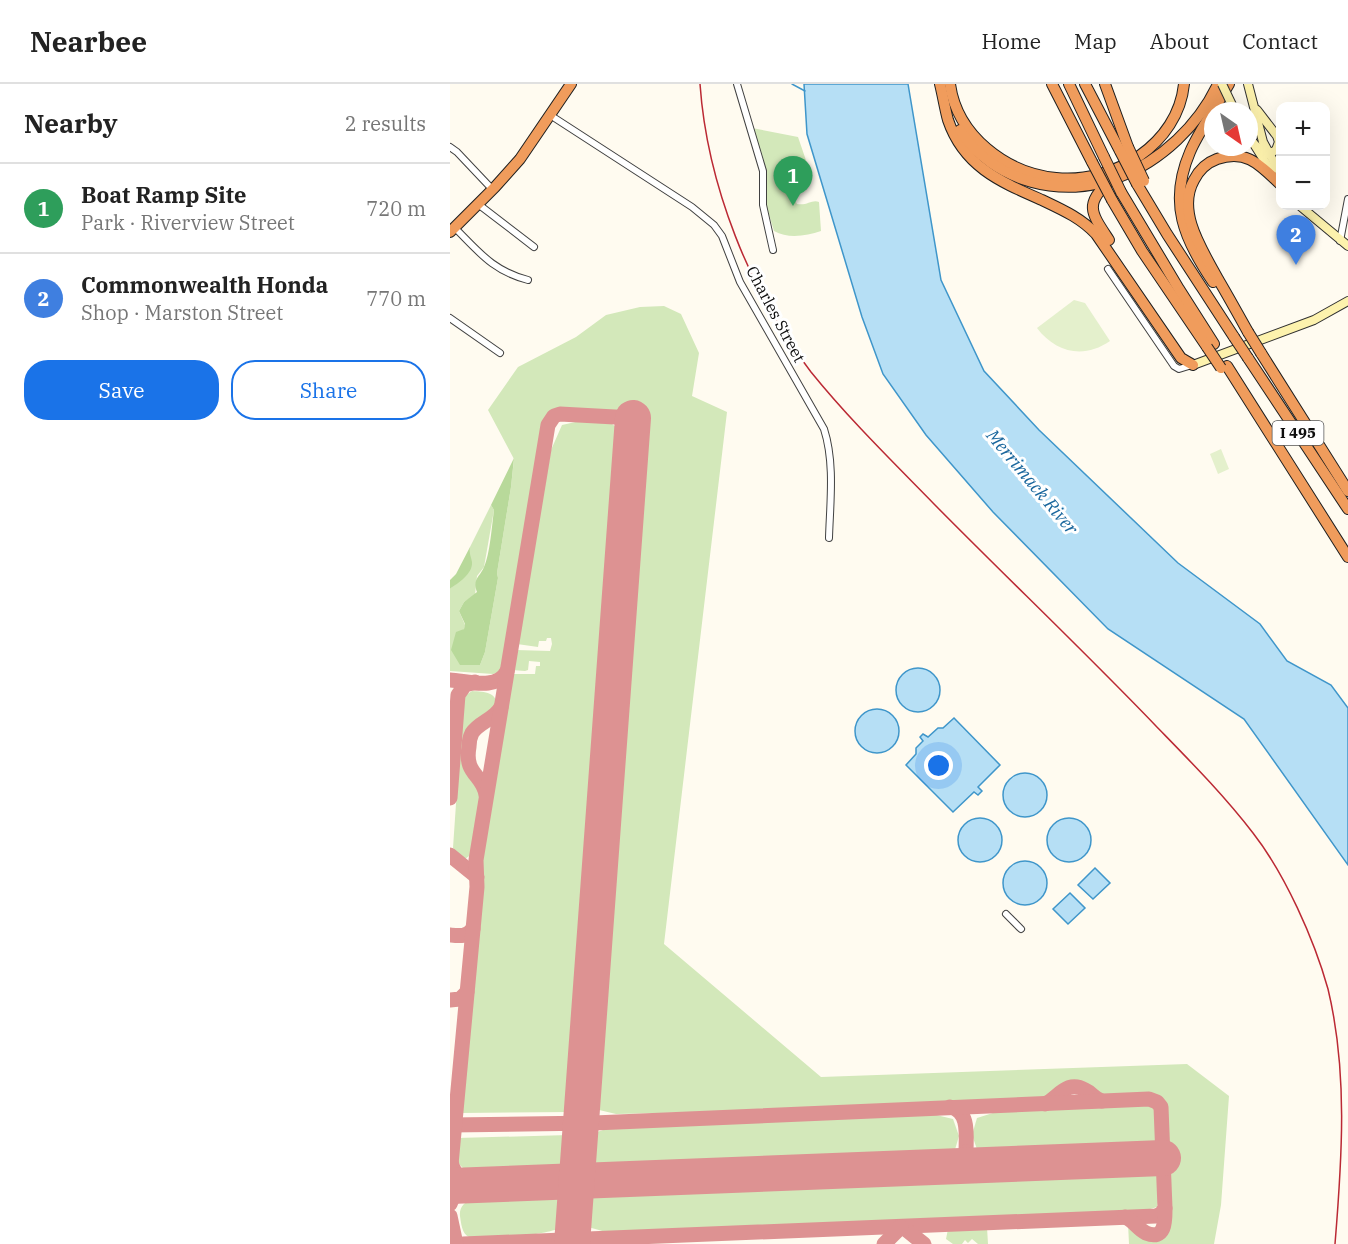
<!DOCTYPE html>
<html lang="en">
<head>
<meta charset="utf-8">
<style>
  body { margin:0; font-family:"IBM Plex Serif",serif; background:#f2f2f2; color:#222 }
  .controls { position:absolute; right:18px; top:18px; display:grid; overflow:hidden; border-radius:12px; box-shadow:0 6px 24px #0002 }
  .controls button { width:54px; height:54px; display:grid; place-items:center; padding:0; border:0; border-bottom:2px solid #e0e0e0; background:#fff; color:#222; font:30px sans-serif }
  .compass { position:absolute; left:754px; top:18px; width:54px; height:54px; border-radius:50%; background:#fff; box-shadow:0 6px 24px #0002; rotate:146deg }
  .you { position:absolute; left:489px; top:682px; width:21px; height:21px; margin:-15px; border:4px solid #fff; border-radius:50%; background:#1a73e8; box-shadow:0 0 0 9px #1a73e833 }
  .badge { display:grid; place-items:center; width:39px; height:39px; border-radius:50%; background:#1a73e8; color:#fff; font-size:20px; font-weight:700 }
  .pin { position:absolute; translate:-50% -50px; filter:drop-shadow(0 2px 3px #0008) }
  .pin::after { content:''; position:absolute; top:32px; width:21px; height:18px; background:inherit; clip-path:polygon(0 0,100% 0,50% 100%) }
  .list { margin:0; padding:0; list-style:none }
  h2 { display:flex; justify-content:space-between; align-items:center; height:78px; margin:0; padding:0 24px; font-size:26px }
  h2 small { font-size:20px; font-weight:400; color:#767676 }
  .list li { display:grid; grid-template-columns:39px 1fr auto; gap:18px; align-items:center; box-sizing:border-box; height:90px; padding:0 24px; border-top:2px solid #e0e0e0 }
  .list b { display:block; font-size:22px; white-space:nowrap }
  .list p { margin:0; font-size:20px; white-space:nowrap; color:#767676 }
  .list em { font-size:20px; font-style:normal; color:#767676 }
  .actions { display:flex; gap:12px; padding:18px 24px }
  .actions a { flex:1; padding:14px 0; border:2px solid #1a73e8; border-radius:24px; text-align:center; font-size:21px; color:#1a73e8 }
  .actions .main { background:#1a73e8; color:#fff }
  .map { position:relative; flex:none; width:898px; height:1160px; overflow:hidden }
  header { display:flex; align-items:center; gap:36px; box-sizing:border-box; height:84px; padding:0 30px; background:#fff; border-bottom:2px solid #e0e0e0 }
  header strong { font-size:28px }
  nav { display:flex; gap:33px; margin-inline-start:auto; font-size:21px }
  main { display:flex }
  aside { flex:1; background:#fff }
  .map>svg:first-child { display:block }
  .green { fill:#d3e8ba }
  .forest { fill:#b8d99a }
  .pitch { fill:#e4f0cc }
  .water { fill:#b6dff5; stroke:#3f96ca; stroke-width:1.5 }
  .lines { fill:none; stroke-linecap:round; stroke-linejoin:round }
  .stream { stroke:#3f96ca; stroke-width:1.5 }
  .taxiway { stroke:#dd9292; stroke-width:15 }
  .runway { stroke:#dd9292; stroke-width:36 }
  .street-casing { stroke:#414141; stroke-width:8 }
  .secondary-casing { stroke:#303030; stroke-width:10 }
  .highway-casing { stroke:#1f1f1f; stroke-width:12 }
  .street { stroke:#fff; stroke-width:6 }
  .secondary { stroke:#fdf2ad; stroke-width:8 }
  .highway { stroke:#f09c5c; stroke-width:10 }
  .rail { stroke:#bb2934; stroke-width:1.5 }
  .secondary-bridge-casing { stroke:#303030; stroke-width:10; stroke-linecap:butt }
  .highway-bridge-casing { stroke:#1f1f1f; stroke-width:12; stroke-linecap:butt }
  .secondary-bridge { stroke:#fdf2ad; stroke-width:8 }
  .highway-bridge { stroke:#f09c5c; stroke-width:10 }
  .labels { text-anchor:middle; stroke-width:6; stroke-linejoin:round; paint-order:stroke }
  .shield { fill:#fff; stroke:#565656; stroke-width:1.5 }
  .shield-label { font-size:15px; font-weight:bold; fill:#0e0e0e }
  .street-label { font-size:16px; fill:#0e0e0e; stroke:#fff }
  .water-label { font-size:18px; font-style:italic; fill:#1a679d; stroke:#fff }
</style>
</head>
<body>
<header>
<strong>Nearbee</strong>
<nav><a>Home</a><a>Map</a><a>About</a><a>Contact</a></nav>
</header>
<main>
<aside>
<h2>Nearby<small>2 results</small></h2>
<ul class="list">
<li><span class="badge" style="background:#2e9e5b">1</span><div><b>Boat Ramp Site</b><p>Park · Riverview Street</p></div><em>720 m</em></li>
<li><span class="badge" style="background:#3f7fe0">2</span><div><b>Commonwealth Honda</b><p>Shop · Marston Street</p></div><em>770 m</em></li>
</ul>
<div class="actions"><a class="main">Save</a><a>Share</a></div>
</aside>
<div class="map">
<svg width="898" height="1160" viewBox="0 0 898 1160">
  <rect width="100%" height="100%" fill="#fffbf0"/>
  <g class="green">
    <path d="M 302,44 L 348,53 L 360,88 L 333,90 L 332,93 L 347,120 C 357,122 362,115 369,118 L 371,147 C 356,152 338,155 324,147 L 316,121 L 317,91 Z"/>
    <path d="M 214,222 L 231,230 L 249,269 L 242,312 L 277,328 L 214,860 L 371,993 L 737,980 L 779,1012 L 771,1121 L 764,1160 L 679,1160 L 678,1139 L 695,1154 L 713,1153 L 720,1144 L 715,1025 L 709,1013 L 702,1011 L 649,1012 L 636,999 L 610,1000 L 596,1015 L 301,1027 L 166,1030 L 145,1025 L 196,331 L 112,325 C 100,328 96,335 93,347 L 55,580 L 49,588 L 43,590 L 0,587 L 0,505 L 14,493 L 20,463 L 41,421 L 44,426 L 34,483 L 27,492 L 25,511 L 14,518 L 9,527 L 15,541 L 14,545 L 10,548 L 30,581 L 35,568 L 48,494 L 47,489 L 61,403 L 64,375 L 38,326 L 68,283 L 126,253 L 156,231 L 190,223 Z"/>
    <polygon points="130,337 162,340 170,346 120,1028 10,1029 29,825 31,771 61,590 85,590 86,582 90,582 90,578 79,577 78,586 75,587 62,586 66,566 100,567 102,560 101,554 97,554 96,557 89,557 88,563 67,560 101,366 112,341"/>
    <path d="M 22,607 C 36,608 48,608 47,625 L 17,646 L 12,678 L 32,710 L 22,770 L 15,775 L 8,772 L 3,764 L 13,617 L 16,611 Z"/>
    <path d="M 692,1020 L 703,1023 C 708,1036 709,1048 706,1061 L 528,1068 L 522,1051 L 527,1034 L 546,1028 Z"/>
    <polygon points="416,1030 482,1030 503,1035 509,1052 504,1069 141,1084 144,1049 162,1043 205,1039"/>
    <path d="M 119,1051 L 116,1085 L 20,1088 C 4,1082 6,1069 7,1054 Z"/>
    <path d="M 707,1086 C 711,1098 710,1111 707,1123 L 694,1127 L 178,1148 L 156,1148 L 138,1143 L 136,1140 L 139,1109 Z"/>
    <path d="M 113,1111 L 111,1144 L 108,1145 C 95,1150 30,1159 19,1153 C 12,1150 11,1139 10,1132 C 9,1123 15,1118 22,1114 Z"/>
    <polygon points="537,1143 538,1160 528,1160 522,1155 518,1159 515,1156 512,1160 503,1160 496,1155 498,1145"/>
  </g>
  <g class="forest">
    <path d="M 64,374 L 61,403 L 47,489 L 48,494 L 35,568 L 30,581 L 10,581 L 1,566 L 6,548 L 14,545 L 15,540 L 9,527 L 14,518 L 27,508 C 22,495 30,493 34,483 C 40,470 42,441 44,426 L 41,421 Z"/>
    <path d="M 20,463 C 19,470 21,472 22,478 C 23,490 8,499 0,505 L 0,496 L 6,490 Z"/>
  </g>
  <g class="pitch">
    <path d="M 624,216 L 635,219 L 660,257 C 634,275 606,269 587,244 Z"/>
    <polygon points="771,365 779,385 768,390 760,370"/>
  </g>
  <g class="water">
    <polygon points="354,0 458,0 491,196 534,287 589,346 728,479 810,540 837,577 881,601 898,624 898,781 794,635 658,545 543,428 476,351 433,290 412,233 357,50"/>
    <circle cx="468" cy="606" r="22"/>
    <circle cx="427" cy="647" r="22"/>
    <polygon points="504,634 550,681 528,703 532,707 528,711 524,708 503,728 456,681 466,670 466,664 473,657 470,653 473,650 478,653 488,644 493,644"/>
    <circle cx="575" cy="711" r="22"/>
    <circle cx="619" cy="756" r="22"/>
    <circle cx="530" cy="756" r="22"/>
    <circle cx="575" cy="799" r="22"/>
    <polygon points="645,784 660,799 643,815 628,801"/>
    <polygon points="620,809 635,824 618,840 603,825"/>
  </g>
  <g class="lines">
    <polyline class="stream" points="342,0 355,7"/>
    <g class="taxiway">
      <path d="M 0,596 C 18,597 47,607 57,587"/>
      <path d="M 36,711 C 33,690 14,691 19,663 C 19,658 20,653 22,649 C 29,638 45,635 51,623"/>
      <polyline points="0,714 8,611 15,601 25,598"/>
      <polyline points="0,771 27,793"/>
      <path d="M 0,851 C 10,852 16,853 23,845"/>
      <polyline points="0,916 10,915 17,908"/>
      <path d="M 595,1020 C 608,1014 617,995 635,1006 C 642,1009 644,1015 652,1017"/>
      <path d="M 500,1023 C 520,1027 516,1052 516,1068"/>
      <polyline points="0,1041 144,1039 699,1015 707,1018 711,1023 715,1124 711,1130 706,1132 13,1160"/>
      <path d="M 1,1078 C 5,1094 16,1100 31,1101"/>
      <polyline points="454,1083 506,1080 514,1075 516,1068 522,1076 528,1079 580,1078"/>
      <polyline points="0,1091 27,803 26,776 98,341 104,332 110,330 183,334"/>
      <path d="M 0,1120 C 5,1107 15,1103 28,1101"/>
      <polyline points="0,1132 6,1160"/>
      <path d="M 675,1133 C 684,1137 688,1145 696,1149 C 716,1157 715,1136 715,1124"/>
      <polyline points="450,1143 454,1144 474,1160"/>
      <path d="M 109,1156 C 125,1152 123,1136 125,1122"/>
      <polyline points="434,1160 451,1143"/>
    </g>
    <g class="runway">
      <polyline points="0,1102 713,1074"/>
      <polyline points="122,1160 183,334"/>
    </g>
    <g class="street-casing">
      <g id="street">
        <polyline points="287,0 313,87 313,121 323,166"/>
        <path d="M 100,31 L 242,123 L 264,141 L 272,152 L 290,198 L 374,345 C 385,379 380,419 379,454"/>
        <polyline points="0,63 7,68 42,105"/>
        <polyline points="28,120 84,163"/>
        <path d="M 5,144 C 29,168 43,187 78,196"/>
        <polyline points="890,157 898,115"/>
        <polyline points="658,185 724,282 729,285 742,281"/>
        <polyline points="0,234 50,269"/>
        <polyline points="556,830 571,845"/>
      </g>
    </g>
    <g class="secondary-casing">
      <g id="secondary">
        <polyline points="798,0 813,58 830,89"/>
        <polyline points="799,52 821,87"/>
        <polyline points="803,59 812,67 819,70 826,66 829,58 827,52 807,26"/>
        <polyline points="850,122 898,162"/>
        <polyline points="743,281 864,236 898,217"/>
      </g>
    </g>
    <g class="highway-casing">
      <g id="highway">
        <path d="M 490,0 C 493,12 495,25 498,36 C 514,83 551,98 592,116 C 613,126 631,134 646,150 L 731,274 L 743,281"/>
        <path d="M 500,0 C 507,52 556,89 606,94 C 664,100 728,60 734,0"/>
        <polyline points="602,0 642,78"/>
        <polyline points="619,0 654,73"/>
        <polyline points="635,0 670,67"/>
        <polyline points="655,0 678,63"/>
        <path d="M 763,27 C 755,40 746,54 740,68 C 718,119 734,155 763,198"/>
        <polyline points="763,27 779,0"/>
        <path d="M 510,46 C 542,98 614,116 669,93 C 711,77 749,41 768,0"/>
        <polyline points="687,100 717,150 784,253"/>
        <polyline points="671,108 729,205 764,260"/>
        <polyline points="662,116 692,167 757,263"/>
        <polyline points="0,148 45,103 70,75 121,0"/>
        <path d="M 659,156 C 642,130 633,120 660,97"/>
        <path d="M 798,248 C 788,230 778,212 768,195 C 753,167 726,128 744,96 C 749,86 756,79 767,75 C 797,65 810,81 830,100"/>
        <polyline points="811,269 898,407"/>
        <polyline points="798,274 898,425"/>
        <polyline points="777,282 898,473"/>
      </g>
    </g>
    <use href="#street" class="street"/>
    <use href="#secondary" class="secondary"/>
    <use href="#highway" class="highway"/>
    <path class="rail" d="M 250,0 C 257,100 300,209 361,288 C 399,335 442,377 484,420 C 557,494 633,566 705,641 C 739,676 773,710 803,749 C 835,790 864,855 878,905 C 898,988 892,1075 885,1160"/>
    <g class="secondary-bridge-casing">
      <polyline id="secondary-bridge" points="772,0 782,21"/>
    </g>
    <g class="highway-bridge-casing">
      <g id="highway-bridge">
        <polyline points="678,63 694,97"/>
        <polyline points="670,67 687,100"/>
        <polyline points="654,73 671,108"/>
        <polyline points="642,78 662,116"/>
        <polyline points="798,248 811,269"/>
        <polyline points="784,253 798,274"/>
        <polyline points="757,263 771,284"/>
      </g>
    </g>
    <use href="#secondary-bridge" class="secondary-bridge"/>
    <use href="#highway-bridge" class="highway-bridge"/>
  </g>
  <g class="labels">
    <rect class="shield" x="822.5" y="337" width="51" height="24" rx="4.5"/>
    <g class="shield-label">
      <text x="848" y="354">I 495</text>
    </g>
    <g class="street-label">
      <text transform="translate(326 230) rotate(62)" y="6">Charles Street</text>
    </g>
    <g class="water-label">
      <text transform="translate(582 398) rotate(50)" y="6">Merrimack River</text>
    </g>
  </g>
</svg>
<div class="controls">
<button>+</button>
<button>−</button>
</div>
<svg class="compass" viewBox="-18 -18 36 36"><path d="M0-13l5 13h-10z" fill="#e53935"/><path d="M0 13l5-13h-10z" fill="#767676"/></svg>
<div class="you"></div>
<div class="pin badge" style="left:343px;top:122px;background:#2e9e5b">1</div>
<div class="pin badge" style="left:846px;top:181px;background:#3f7fe0">2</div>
</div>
</main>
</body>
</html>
